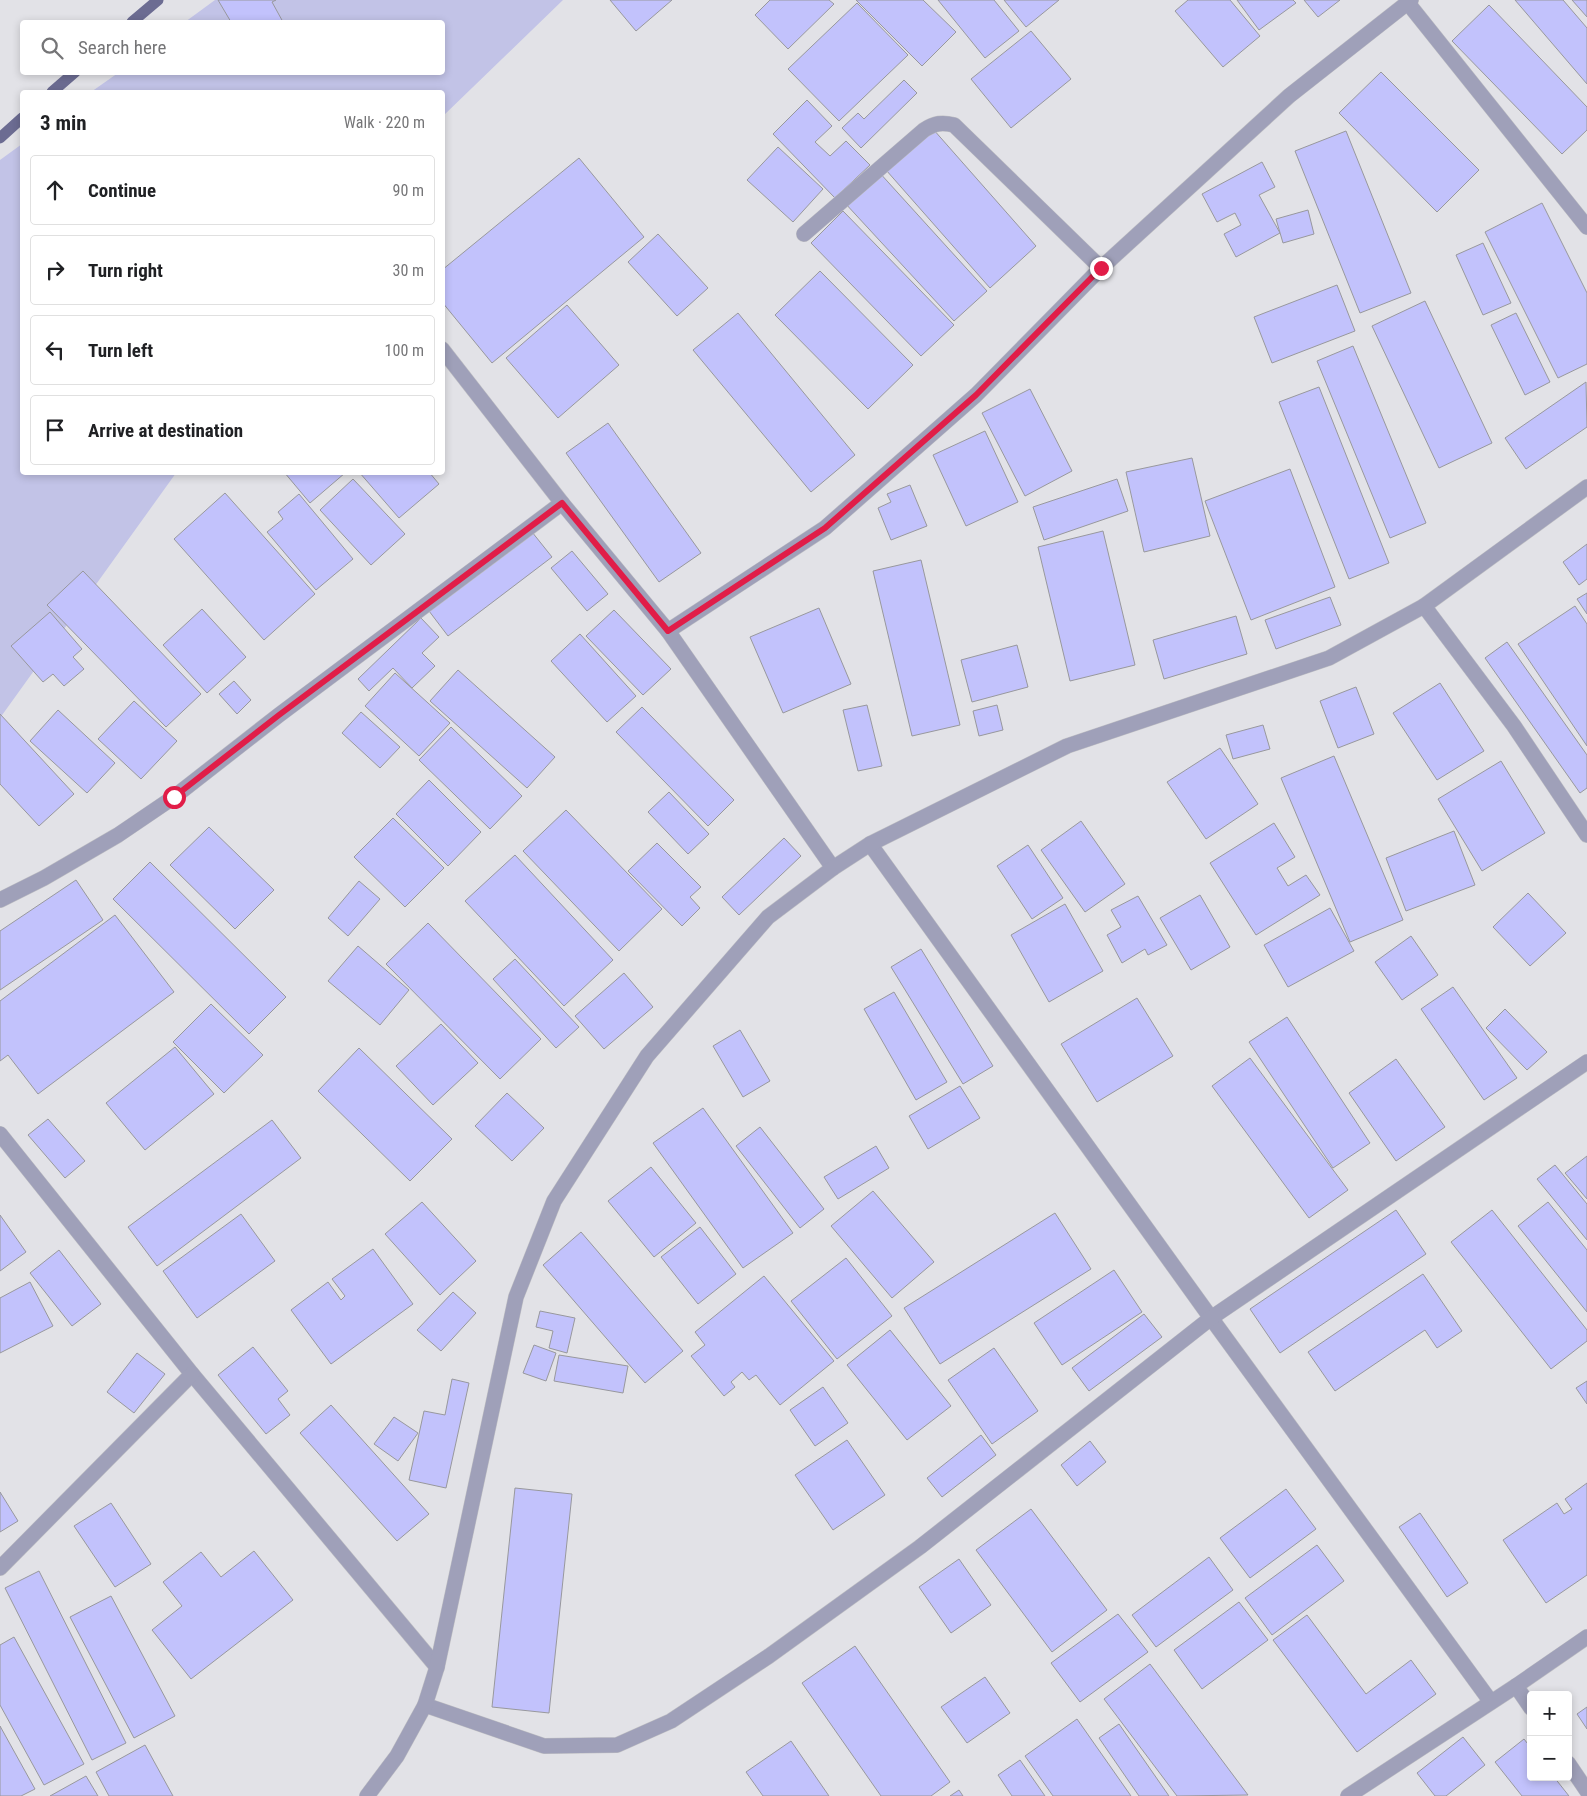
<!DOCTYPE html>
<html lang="en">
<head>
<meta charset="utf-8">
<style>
  body { margin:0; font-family:"Roboto Condensed",sans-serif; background:#f6f6f6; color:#202124 }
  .controls { position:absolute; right:15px; bottom:15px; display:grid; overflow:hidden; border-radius:5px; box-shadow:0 2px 8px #0003 }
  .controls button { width:45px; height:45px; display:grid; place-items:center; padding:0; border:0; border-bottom:1px solid #e0e0e0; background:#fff; color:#202124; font:25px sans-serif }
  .stop { position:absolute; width:15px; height:15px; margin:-11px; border:4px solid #e11d48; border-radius:50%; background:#fff }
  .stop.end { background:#e11d48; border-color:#fff; box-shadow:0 1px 5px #0008 }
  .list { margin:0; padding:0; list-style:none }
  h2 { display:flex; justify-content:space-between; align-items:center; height:65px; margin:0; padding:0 20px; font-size:21px }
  h2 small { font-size:16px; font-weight:400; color:#757577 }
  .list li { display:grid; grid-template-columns:32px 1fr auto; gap:15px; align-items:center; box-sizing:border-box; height:70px; margin:0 10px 10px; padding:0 10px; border:1px solid #e0e0e0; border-radius:5px }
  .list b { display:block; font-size:19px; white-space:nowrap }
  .list em { font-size:16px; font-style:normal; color:#757577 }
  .icon { flex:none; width:28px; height:28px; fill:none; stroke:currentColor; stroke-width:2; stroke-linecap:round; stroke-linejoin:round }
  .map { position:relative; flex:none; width:1587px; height:1796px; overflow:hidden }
  .search { position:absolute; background:#fff; box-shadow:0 2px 8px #0003; left:20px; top:20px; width:425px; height:55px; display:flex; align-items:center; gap:12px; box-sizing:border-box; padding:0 18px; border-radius:5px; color:#757577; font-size:19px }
  .panel { position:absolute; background:#fff; box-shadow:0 2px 8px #0003; left:20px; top:90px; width:425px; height:385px; border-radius:5px }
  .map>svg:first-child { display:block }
  .green { fill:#c2c3e7 }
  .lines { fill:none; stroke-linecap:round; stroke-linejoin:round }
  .stream { stroke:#6c6c92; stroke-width:11 }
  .building { fill:#c2c2fc; stroke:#98989d }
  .street-casing { stroke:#bfbfc3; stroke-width:16 }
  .street { stroke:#9fa0b9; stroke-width:15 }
  .route { stroke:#e11d48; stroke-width:6 }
</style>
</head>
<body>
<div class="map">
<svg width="1587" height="1796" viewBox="0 0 1587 1796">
  <rect width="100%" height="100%" fill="#e2e2e7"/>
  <g class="green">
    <polygon points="215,0 563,0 443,116 442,92 91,92 118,73 442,72 442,22 185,22"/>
    <polygon points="22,144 22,472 176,473 0,718 0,160"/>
  </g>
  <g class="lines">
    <g class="stream">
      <polyline points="132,22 158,0"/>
      <polyline points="52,92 75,72"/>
      <polyline points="0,138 22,118"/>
    </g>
  </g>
  <g class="building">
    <polygon points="218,0 276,0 272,2 283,22 231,22"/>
    <polygon points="610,0 672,0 636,31"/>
    <polygon points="770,0 829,0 834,4 788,49 755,15"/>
    <polygon points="856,0 923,0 956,32 922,66"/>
    <polygon points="938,0 994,0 1019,31 985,58"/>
    <polygon points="1004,0 1059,0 1026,27"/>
    <polygon points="1188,0 1230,0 1260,36 1223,67 1175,11"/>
    <polygon points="1237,0 1293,0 1296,3 1259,30"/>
    <polygon points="1304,0 1340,0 1318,17"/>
    <polygon points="1515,0 1563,0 1587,28 1587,84"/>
    <polygon points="1572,0 1587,0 1587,17"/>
    <polygon points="857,3 908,55 839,121 788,69"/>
    <polygon points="1489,5 1587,107 1587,130 1562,154 1452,41"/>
    <polygon points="1031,31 1071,79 1011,128 971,79"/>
    <polygon points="1381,72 1479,170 1437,212 1339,113"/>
    <polygon points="904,80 917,93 861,148 842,128 858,113 864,119"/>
    <polygon points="807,100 832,126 815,142 830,156 846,141 870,165 835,198 773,134"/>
    <polygon points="933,129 1036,246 990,288 886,170"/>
    <polygon points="1346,131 1411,293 1360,313 1295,151"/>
    <polygon points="778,147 823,189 793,222 747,180"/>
    <polygon points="579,158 644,237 492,363 442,302 442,270"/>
    <polygon points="1262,162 1275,187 1259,195 1280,233 1236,257 1224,234 1241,225 1235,213 1217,222 1202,194"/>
    <polygon points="878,171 987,291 954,321 844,202"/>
    <polygon points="1542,203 1587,293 1587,364 1558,378 1485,232"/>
    <polygon points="1308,210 1314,234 1283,243 1276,219"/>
    <polygon points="843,211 954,325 921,356 811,243"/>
    <polygon points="658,234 708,288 677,316 628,262"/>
    <polygon points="1483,243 1511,303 1483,315 1456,255"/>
    <polygon points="820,271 913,365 868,409 775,315"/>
    <polygon points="1337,285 1355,331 1272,363 1254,317"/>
    <polygon points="1425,301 1492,443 1439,468 1372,326"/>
    <polygon points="567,305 619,365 558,418 506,358"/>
    <polygon points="738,313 855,455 811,492 693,350"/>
    <polygon points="1516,313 1550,382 1525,395 1491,325"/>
    <polygon points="1353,346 1426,523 1390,538 1317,361"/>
    <polygon points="1586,382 1587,427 1526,469 1505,438"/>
    <polygon points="1319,387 1389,563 1349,579 1279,402"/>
    <polygon points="1030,389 1072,471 1025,496 982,413"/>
    <polygon points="608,423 701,553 659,582 566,453"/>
    <polygon points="985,431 1018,502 966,526 933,455"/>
    <polygon points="1192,458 1210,536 1144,552 1126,472"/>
    <polygon points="1290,469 1335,587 1251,620 1205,501"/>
    <polygon points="284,472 345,472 345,473 310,503"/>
    <polygon points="359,472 429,472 439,484 399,518"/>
    <polygon points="353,479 405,534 371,565 320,510"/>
    <polygon points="1117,479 1128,511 1044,540 1033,507"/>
    <polygon points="910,485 927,526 891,540 878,508 891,502 887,494"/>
    <polygon points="225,493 315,594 264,640 174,539"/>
    <polygon points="299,494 353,559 316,590 267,532 283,519 278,512"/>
    <polygon points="1103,531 1135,665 1070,681 1038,547"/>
    <polygon points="532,532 552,557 448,636 429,611"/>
    <polygon points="1587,544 1587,579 1579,585 1563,562"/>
    <polygon points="572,551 608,594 587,611 551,568"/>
    <polygon points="921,560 960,725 912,736 873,571"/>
    <polygon points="83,571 201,694 166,727 47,605"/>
    <polygon points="1587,593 1587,614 1577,599"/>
    <polygon points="1330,597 1341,625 1276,649 1265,620"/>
    <polygon points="1575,606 1587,624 1587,746 1518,644"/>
    <polygon points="819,608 851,684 783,713 750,637"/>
    <polygon points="202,609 246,657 207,693 163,645"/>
    <polygon points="614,610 671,669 643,695 586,636"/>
    <polygon points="50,612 82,649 73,657 84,669 64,686 53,674 43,682 11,646"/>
    <polygon points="1236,616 1247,654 1164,679 1153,640"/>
    <polygon points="421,618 439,637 422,653 435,666 412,688 393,668 369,691 358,679"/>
    <polygon points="580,634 636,696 607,722 551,661"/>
    <polygon points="1507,642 1587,755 1587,788 1580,793 1485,658"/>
    <polygon points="1017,645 1028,687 972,702 961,660"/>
    <polygon points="458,670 555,757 527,788 430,701"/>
    <polygon points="395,673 450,723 419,756 365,706"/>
    <polygon points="234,681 251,700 237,714 219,694"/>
    <polygon points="1440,683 1484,751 1437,780 1393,713"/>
    <polygon points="1356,687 1374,734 1338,748 1320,701"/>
    <polygon points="134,701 177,741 141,779 98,739"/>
    <polygon points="867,705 882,766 858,771 843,710"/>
    <polygon points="997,705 1003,730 979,736 973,711"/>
    <polygon points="642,707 734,800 708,826 616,732"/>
    <polygon points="58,710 115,763 87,793 30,741"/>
    <polygon points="361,712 400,747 380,768 342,733"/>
    <polygon points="0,714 74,794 39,826 0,784"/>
    <polygon points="1263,725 1270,749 1233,759 1226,735"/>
    <polygon points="451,727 522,796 490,829 419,760"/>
    <polygon points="1220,748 1258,804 1206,839 1167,782"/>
    <polygon points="1334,756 1403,920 1350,942 1281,778"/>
    <polygon points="1501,761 1545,833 1482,871 1438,799"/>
    <polygon points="429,780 481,832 448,866 396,814"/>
    <polygon points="669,792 709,834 688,854 648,812"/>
    <polygon points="566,810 662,909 619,951 523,851"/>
    <polygon points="393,818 444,868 405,907 354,857"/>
    <polygon points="1081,821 1125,884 1085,912 1041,850"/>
    <polygon points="1274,823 1295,857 1277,868 1288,886 1306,875 1320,895 1256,935 1210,863"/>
    <polygon points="209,827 274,890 235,929 170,865"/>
    <polygon points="1454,831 1475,885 1406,911 1386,858"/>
    <polygon points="784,838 801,856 739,915 722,897"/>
    <polygon points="657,843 701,887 690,897 700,908 682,926 628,871"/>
    <polygon points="1028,845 1063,898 1032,919 997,866"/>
    <polygon points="515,855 613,960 564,1006 465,901"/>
    <polygon points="150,862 286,997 249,1034 113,899"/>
    <polygon points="76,880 103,920 0,990 0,931"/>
    <polygon points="359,881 380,899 348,936 328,918"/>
    <polygon points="1528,893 1566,933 1530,966 1493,927"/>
    <polygon points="1200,895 1230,947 1191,970 1160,918"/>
    <polygon points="1138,896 1167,945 1148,955 1145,949 1122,963 1107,935 1121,927 1111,910"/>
    <polygon points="1065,904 1103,971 1049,1002 1011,935"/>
    <polygon points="1330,908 1354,951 1288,987 1264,945"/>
    <polygon points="115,915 174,992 38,1094 8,1055 0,1061 0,1001"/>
    <polygon points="428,923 541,1039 500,1079 386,964"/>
    <polygon points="1411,936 1438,975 1402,1000 1375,962"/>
    <polygon points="358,946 409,990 380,1025 328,981"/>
    <polygon points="921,949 993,1066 963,1084 891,967"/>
    <polygon points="515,959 579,1027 556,1048 493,979"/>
    <polygon points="624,973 653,1007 604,1049 575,1016"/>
    <polygon points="1453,987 1517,1078 1484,1100 1421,1009"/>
    <polygon points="894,992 947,1082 916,1100 864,1009"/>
    <polygon points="1137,998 1173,1056 1097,1102 1061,1044"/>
    <polygon points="211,1004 263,1055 224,1093 173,1042"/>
    <polygon points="1505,1009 1547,1052 1527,1070 1486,1028"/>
    <polygon points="1287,1017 1370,1143 1333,1168 1249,1042"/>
    <polygon points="441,1024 478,1063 433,1105 396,1066"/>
    <polygon points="740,1030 770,1081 743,1097 713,1046"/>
    <polygon points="175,1047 214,1094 145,1150 106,1103"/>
    <polygon points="359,1048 452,1139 410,1181 318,1091"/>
    <polygon points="1250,1058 1348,1190 1309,1218 1212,1086"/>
    <polygon points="1396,1059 1445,1127 1396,1161 1349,1093"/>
    <polygon points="960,1086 980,1118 928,1149 909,1116"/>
    <polygon points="507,1093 544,1128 512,1161 475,1126"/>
    <polygon points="703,1108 793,1233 743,1268 653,1143"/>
    <polygon points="48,1119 85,1161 65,1178 28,1135"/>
    <polygon points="272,1120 301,1158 157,1266 128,1227"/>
    <polygon points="760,1127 824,1209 800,1228 736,1146"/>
    <polygon points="876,1146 889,1168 838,1199 824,1177"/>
    <polygon points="1587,1156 1587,1199 1565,1173"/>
    <polygon points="1555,1165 1587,1204 1587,1240 1537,1179"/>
    <polygon points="651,1167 696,1223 654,1257 608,1201"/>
    <polygon points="873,1191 934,1262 892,1298 831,1226"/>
    <polygon points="422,1202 476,1261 440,1295 385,1234"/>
    <polygon points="1548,1202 1587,1250 1587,1312 1518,1226"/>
    <polygon points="1396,1210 1426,1254 1280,1353 1250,1309"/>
    <polygon points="1492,1210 1587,1330 1587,1341 1551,1369 1451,1242"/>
    <polygon points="1055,1213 1091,1269 940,1364 904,1308"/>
    <polygon points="241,1214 275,1261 197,1318 163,1271"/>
    <polygon points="0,1215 26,1252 0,1271"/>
    <polygon points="700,1227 736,1274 698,1304 661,1257"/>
    <polygon points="581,1232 683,1351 645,1383 543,1265"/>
    <polygon points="373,1249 413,1304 331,1364 291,1310 328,1282 341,1300 345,1296 332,1279"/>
    <polygon points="59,1250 101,1304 72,1326 30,1273"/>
    <polygon points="846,1258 892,1316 837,1359 791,1301"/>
    <polygon points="1114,1270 1142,1312 1062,1365 1034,1323"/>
    <polygon points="1423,1274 1462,1331 1437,1348 1425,1330 1335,1391 1308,1352"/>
    <polygon points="764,1276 834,1361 780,1405 756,1375 749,1380 742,1372 731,1382 735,1387 724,1396 691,1356 705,1345 695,1332"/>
    <polygon points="30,1282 53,1326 0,1353 0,1298"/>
    <polygon points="453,1292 476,1313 441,1351 417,1330"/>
    <polygon points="540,1311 575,1318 567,1353 549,1348 553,1331 536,1327"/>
    <polygon points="1144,1314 1162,1337 1089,1391 1072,1368"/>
    <polygon points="890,1330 951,1406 907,1440 847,1365"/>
    <polygon points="534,1345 556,1353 546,1381 523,1373"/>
    <polygon points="253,1347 288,1391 278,1399 290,1415 266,1434 218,1375"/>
    <polygon points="994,1348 1038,1411 992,1444 948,1380"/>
    <polygon points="137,1353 165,1374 134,1413 107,1392"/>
    <polygon points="559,1355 628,1366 623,1393 554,1381"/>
    <polygon points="452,1379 469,1383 446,1488 409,1480 424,1411 445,1415"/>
    <polygon points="1587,1381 1587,1404 1576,1388"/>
    <polygon points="823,1387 848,1423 815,1446 790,1410"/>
    <polygon points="331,1405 429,1514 397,1541 300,1433"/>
    <polygon points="394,1417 418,1433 398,1461 374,1444"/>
    <polygon points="981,1435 996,1455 942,1497 927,1478"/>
    <polygon points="847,1440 885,1495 833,1530 795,1475"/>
    <polygon points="1090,1441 1106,1462 1077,1486 1061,1465"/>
    <polygon points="1587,1483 1587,1575 1546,1603 1503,1540 1557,1503 1564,1514 1572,1509 1565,1499"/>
    <polygon points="515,1488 572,1494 549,1713 492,1707"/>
    <polygon points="1286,1489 1316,1529 1250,1578 1220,1538"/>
    <polygon points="0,1492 18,1521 0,1532"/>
    <polygon points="111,1503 151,1564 115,1587 74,1526"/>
    <polygon points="1031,1509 1107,1610 1052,1652 976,1550"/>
    <polygon points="1420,1513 1468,1583 1447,1597 1399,1527"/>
    <polygon points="1317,1545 1344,1581 1272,1635 1245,1598"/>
    <polygon points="254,1551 293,1600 191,1679 152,1630 182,1606 163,1582 201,1552 221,1577"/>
    <polygon points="1209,1557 1233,1590 1156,1647 1132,1615"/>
    <polygon points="959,1559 991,1605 951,1633 919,1587"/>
    <polygon points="39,1571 126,1743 92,1760 5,1588"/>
    <polygon points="111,1596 175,1716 134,1738 70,1617"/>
    <polygon points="1239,1602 1268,1640 1202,1689 1174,1650"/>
    <polygon points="1118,1614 1148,1652 1080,1702 1051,1663"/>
    <polygon points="1307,1615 1366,1694 1411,1660 1436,1694 1357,1752 1273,1640"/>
    <polygon points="14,1637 84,1764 44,1785 0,1705 0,1645"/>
    <polygon points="855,1646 950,1782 931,1796 881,1796 802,1683"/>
    <polygon points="1150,1664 1248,1795 1177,1796 1104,1699"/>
    <polygon points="985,1677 1010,1713 967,1743 941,1707"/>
    <polygon points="1587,1707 1587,1729 1577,1714"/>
    <polygon points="1077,1719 1131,1796 1053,1796 1025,1756"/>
    <polygon points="1119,1724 1169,1796 1139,1796 1099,1738"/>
    <polygon points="0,1726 35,1789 21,1796 0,1796"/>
    <polygon points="1463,1737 1485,1765 1446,1796 1435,1796 1417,1773"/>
    <polygon points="1524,1739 1531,1748 1531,1777 1554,1777 1569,1796 1522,1796 1495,1762"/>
    <polygon points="791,1741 829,1796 763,1796 746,1772"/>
    <polygon points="145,1745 173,1796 109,1796 96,1772"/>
    <polygon points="1020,1760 1045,1796 1012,1796 998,1775"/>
    <polygon points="86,1776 98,1796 50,1796"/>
    <polygon points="959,1790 963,1796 950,1796"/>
  </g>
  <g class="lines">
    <g class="street-casing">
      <g id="street">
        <polyline points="1407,2 1587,227"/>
        <path d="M 804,234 L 924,130 C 935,123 942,122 954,125 L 1101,268"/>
        <polyline points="442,349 562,503 668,631 833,868"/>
        <polyline points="1424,606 1514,726 1587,835"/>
        <polyline points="668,631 825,528 976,395 1101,268 1289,96 1411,0"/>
        <polyline points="870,844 1211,1318 1491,1702"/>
        <polyline points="0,900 44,878 118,835 174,797 279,715 562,503"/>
        <polyline points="0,1134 192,1374 437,1667"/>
        <polyline points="0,1568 192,1374"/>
        <polyline points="1516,1686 1531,1708"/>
        <polyline points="425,1705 544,1746 617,1745 671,1721 769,1656 920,1547 1211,1318 1587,1062"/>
        <polyline points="1568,1763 1587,1791"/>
        <polyline points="367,1796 397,1756 425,1705 437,1667 516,1297 554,1201 647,1056 768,917 833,868 870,844 1067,746 1329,658 1424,606 1587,487"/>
        <polyline points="1348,1796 1516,1686 1587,1637"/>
      </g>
    </g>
    <use href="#street" class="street"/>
  </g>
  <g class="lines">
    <polyline class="route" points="174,797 279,715 562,503 668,631 825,528 976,395 1101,268"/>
  </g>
</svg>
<div class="controls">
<button>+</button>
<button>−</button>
</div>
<div class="stop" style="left:174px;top:797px"></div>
<div class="stop end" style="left:1101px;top:268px"></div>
<div class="search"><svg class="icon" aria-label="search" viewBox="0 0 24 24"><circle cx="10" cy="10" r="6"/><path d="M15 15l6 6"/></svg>Search here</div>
<section class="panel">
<h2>3 min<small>Walk · 220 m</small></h2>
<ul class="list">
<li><svg class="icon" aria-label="ahead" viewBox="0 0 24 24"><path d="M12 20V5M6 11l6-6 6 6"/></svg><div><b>Continue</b></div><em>90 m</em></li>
<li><svg class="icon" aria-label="right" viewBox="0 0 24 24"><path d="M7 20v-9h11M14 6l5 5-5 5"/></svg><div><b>Turn right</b></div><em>30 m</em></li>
<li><svg class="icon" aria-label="left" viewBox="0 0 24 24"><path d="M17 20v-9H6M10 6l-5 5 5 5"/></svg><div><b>Turn left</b></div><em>100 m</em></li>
<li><svg class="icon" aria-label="arrive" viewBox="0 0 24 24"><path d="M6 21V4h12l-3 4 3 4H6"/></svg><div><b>Arrive at destination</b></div></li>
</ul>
</section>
</div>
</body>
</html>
